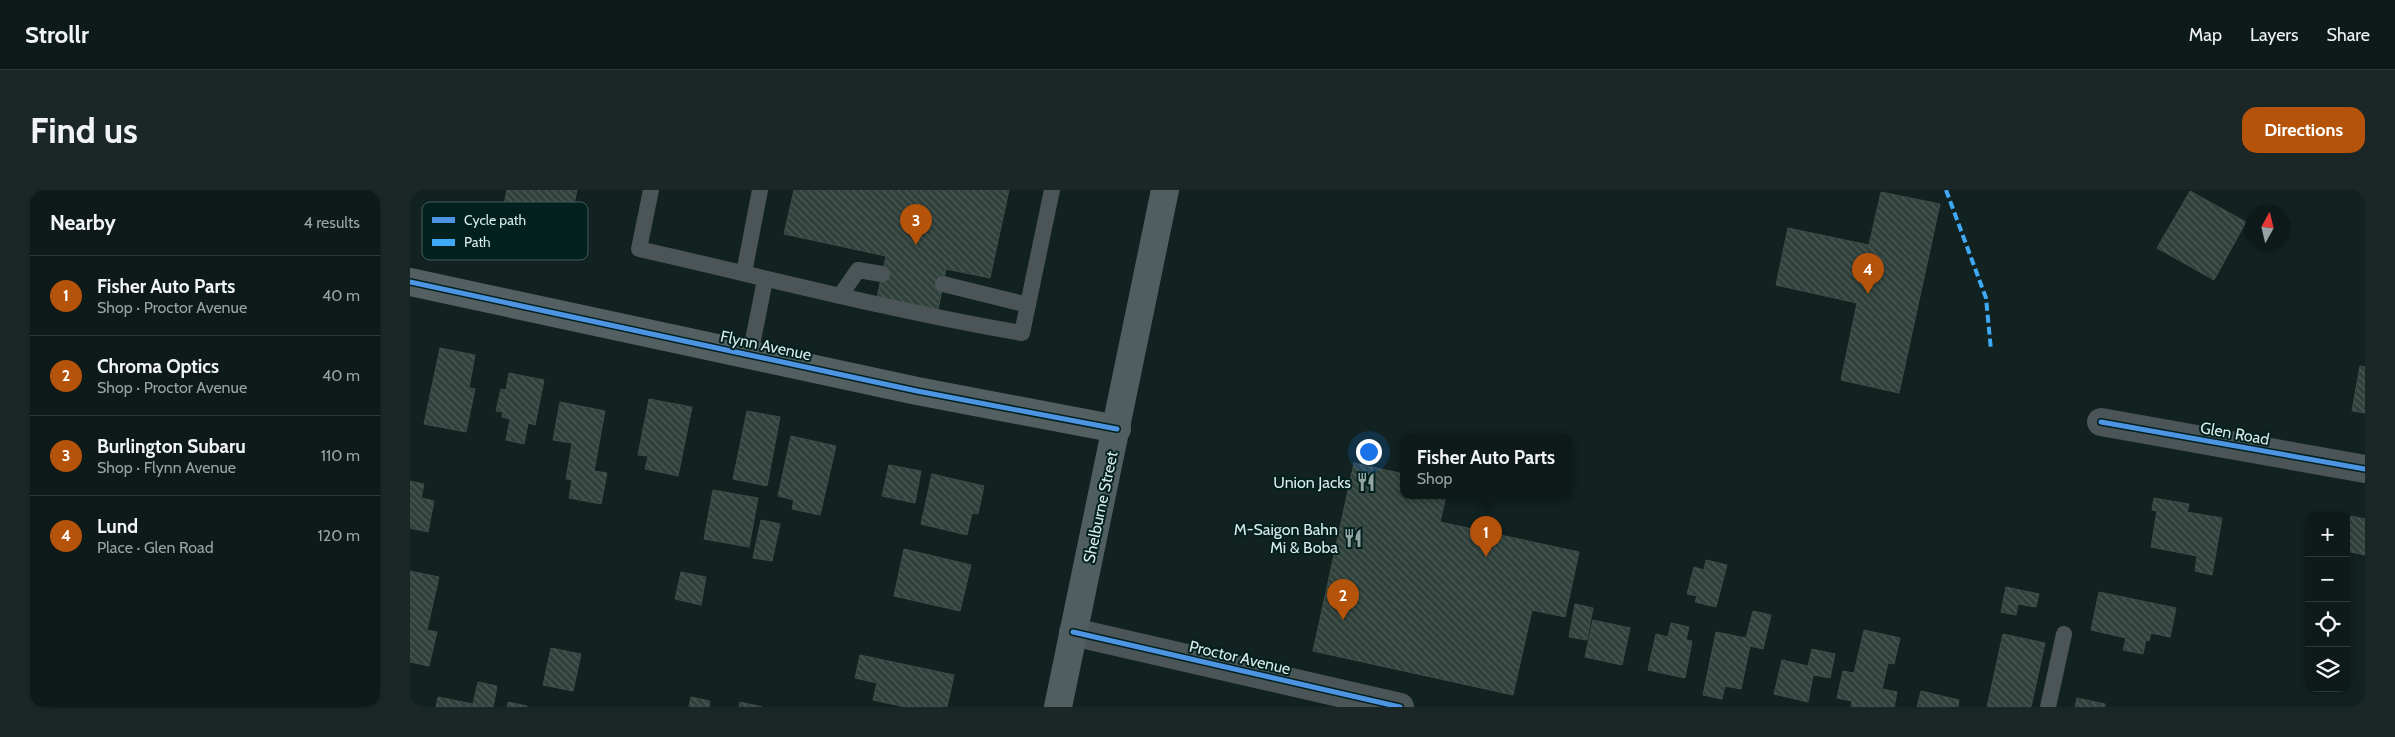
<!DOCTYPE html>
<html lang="en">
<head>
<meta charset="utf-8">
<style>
  body { margin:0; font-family:Cabin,sans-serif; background:#1b2726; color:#f1f3f6 }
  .controls { position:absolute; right:15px; bottom:15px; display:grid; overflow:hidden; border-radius:10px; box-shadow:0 1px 4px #0004 }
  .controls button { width:45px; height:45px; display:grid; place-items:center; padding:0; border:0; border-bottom:1px solid #2d3838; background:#0d1a19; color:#f1f3f6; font:25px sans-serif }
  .compass { position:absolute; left:1835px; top:15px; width:45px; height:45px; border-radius:50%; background:#0d1a19; box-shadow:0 1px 4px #0004; rotate:8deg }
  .you { position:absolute; left:958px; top:261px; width:18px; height:18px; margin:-12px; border:4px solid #fff; border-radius:50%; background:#1a73e8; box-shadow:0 0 0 8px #1a73e833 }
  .badge { display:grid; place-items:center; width:32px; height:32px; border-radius:50%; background:#b45309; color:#fff; font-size:16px; font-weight:700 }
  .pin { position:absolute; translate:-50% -41px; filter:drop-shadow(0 1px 2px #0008) }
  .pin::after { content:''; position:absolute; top:26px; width:18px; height:15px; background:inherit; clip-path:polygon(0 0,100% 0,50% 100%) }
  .popup { position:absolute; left:990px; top:244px; width:172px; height:65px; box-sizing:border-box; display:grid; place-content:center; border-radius:10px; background:#0d1a19; filter:drop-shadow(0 1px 4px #0005); font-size:16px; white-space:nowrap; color:#9aa1a2 }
  .popup b { font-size:19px; color:#f1f3f6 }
  .popup::after { content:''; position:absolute; left:50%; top:100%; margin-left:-10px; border:10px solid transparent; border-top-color:#0d1a19 }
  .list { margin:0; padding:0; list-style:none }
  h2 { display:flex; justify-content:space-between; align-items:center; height:65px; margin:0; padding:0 20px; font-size:21px }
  h2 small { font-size:16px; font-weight:400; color:#9aa1a2 }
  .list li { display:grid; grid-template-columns:32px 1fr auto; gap:15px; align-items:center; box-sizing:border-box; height:80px; padding:0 20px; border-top:1px solid #2d3838 }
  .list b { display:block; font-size:19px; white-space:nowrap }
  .list p { margin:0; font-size:16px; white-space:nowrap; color:#9aa1a2 }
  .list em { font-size:16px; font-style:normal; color:#9aa1a2 }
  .icon { flex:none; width:28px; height:28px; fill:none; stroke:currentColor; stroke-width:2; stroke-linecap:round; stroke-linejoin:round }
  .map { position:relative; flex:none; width:1955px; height:517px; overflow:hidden; border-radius:15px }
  header { display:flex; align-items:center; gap:30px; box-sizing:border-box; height:70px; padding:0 25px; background:#0d1a19; border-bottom:1px solid #2d3838 }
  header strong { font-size:24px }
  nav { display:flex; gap:28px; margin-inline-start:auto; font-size:18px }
  .intro { display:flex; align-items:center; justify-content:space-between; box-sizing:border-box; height:120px; padding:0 30px }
  h1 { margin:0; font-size:35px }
  .button { padding:12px 22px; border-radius:15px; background:#b45309; color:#fff; font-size:18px; font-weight:700 }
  main { display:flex; gap:30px; padding:0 30px }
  aside { flex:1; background:#0d1a19; border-radius:15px; box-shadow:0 1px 4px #0004 }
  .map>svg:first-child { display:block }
  .building { fill:url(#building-back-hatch); stroke:#3f4c48 }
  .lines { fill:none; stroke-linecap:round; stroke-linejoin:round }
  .lane { stroke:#4b5557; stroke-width:16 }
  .street { stroke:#4b5557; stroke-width:28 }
  .secondary { stroke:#545f62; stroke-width:28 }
  .primary { stroke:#505e61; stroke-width:28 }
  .quiet { stroke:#3fa9f5; stroke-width:4; stroke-dasharray:8 4; stroke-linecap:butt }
  .cycleway-casing { stroke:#01201e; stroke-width:8 }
  .cycleway { stroke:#4d94e3; stroke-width:5 }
  .labels { text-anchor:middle; stroke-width:4; stroke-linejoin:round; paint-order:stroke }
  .street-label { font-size:16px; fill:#d9eae8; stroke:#01201e }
  .poi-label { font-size:16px; fill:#d9eae8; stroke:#01201e; text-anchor:end }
  .key { fill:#01201e; stroke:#425d5b; stroke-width:1 }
  .key-label { font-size:14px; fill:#d9eae8 }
</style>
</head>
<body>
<header>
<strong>Strollr</strong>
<nav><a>Map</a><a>Layers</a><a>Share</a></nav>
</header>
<div class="intro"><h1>Find us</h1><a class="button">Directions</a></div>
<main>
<aside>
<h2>Nearby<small>4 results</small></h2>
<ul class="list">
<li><span class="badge">1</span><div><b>Fisher Auto Parts</b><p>Shop · Proctor Avenue</p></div><em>40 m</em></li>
<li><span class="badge">2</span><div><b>Chroma Optics</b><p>Shop · Proctor Avenue</p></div><em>40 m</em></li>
<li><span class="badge">3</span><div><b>Burlington Subaru</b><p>Shop · Flynn Avenue</p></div><em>110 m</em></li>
<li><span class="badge">4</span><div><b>Lund</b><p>Place · Glen Road</p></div><em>120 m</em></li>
</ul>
</aside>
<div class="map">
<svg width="1955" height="517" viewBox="0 0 1955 517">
  <defs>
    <pattern id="building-back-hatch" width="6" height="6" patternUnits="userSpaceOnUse" patternTransform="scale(1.25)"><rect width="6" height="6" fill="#30413b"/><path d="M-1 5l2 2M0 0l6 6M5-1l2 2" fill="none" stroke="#4d5d57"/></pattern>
  </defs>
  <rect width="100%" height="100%" fill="#112221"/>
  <g class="building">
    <polygon points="97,0 167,0 162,23 147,20 144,34 92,24"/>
    <polygon points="384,0 599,0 580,88 536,79 528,120 467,107 476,66 374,44"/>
    <polygon points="1780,1 1836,32 1804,90 1747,58"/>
    <polygon points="1471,2 1530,14 1489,203 1431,190 1447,113 1366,95 1378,38 1459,55"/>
    <polygon points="30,158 65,165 59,198 65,199 56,242 14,234"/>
    <polygon points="1950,176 1955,177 1955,223 1942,221"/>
    <polygon points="99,183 134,190 125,235 118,233 114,254 96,250 100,229 92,227 93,222 86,221 91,199 96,200"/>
    <polygon points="239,209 282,217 268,286 235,279 238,266 228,265"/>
    <polygon points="150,212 195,221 184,281 197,283 191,314 159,308 162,290 156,289 162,253 143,250"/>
    <polygon points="337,221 370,227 357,296 323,289"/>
    <polygon points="381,246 426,256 410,325 382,319 384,310 368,306"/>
    <polygon points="944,273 994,284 994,306 1036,306 1030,332 1169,362 1155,427 1122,420 1103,505 903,461"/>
    <polygon points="479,275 511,281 505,313 472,306"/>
    <polygon points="522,284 574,296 568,324 562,323 557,345 511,334"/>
    <polygon points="0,291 14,294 11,308 24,311 18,342 0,338"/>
    <polygon points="303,300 348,308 339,357 294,349"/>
    <polygon points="1744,308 1779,314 1777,322 1812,328 1802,385 1785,381 1787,366 1741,357 1747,321 1742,320"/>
    <polygon points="1941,326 1955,329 1955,365 1936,361 1936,346"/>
    <polygon points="351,330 370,334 362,371 343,368"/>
    <polygon points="494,359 561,375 550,421 484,406"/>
    <polygon points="1296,370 1317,375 1306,417 1285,412 1287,406 1277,404 1284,377 1294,380"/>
    <polygon points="0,381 29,387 17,440 27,442 19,476 0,472"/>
    <polygon points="271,382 296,387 291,415 265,409"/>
    <polygon points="1596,397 1629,404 1626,417 1608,414 1606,425 1591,422"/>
    <polygon points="1689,402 1766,418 1760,447 1741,443 1739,451 1736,450 1733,464 1713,460 1716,448 1681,440"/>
    <polygon points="1165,414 1183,418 1177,450 1159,447"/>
    <polygon points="1343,421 1361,425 1353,459 1340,456 1331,499 1315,496 1312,509 1293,505 1306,442 1336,448"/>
    <polygon points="1183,430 1220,438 1212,475 1175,467"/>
    <polygon points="1261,433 1279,437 1276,450 1282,451 1275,488 1238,480 1246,444 1258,447"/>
    <polygon points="1454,440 1490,448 1484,474 1478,473 1472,499 1487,502 1484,517 1441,517 1442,511 1427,508 1433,481 1444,483"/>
    <polygon points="1593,444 1635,453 1621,517 1577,517"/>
    <polygon points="141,458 171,464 163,501 133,495"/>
    <polygon points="1402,459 1425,464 1420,488 1403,485 1398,512 1364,504 1372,470 1398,476"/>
    <polygon points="450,465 544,485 537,517 495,517 463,510 467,493 445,488"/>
    <polygon points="68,492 87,496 83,517 26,517 28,507 63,514"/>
    <polygon points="1511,501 1549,510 1548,517 1507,517"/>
    <polygon points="281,507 300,511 299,517 279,517"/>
    <polygon points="1667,508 1695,514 1695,517 1665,517"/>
    <polygon points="98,512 117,516 117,517 97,517"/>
    <polygon points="330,512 352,517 329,517"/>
  </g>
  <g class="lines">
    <g class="lane">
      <path d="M 241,0 L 229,59 C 357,88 483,121 612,143 L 642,0"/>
      <polyline points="334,83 350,0"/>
      <polyline points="533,94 618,115"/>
      <polyline points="430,106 448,80 472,84"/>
      <polyline points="340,165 355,90"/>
      <polyline points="1638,517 1654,444"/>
    </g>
    <g class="street">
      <polyline points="1691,232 1955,279"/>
      <polyline points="663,442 990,517"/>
    </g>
    <polyline class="secondary" points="0,92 507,201 707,239"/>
    <polyline class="primary" points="648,517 755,0"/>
    <polyline class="quiet" points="1536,0 1576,108 1581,160"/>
    <g class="cycleway-casing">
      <g id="cycleway">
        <polyline points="0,92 507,201 707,239"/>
        <polyline points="1691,232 1955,279"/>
        <polyline points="663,442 990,517"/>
      </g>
    </g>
    <use href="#cycleway" class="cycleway"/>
  </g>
  <defs>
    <g id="restaurant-bare" transform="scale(1.5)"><path d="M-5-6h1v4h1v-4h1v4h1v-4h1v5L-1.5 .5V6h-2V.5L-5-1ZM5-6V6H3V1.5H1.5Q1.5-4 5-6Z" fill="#93a4a2" stroke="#01201e" stroke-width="2.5" paint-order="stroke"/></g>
  </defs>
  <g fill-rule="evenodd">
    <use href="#restaurant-bare" x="956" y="292"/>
    <use href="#restaurant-bare" x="943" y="348"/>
  </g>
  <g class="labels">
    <g class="street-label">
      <text transform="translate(356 155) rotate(12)" y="6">Flynn Avenue</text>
      <text transform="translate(1825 243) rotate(10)" y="6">Glen Road</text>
      <text transform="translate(690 317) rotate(-78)" y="6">Shelburne Street</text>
      <text transform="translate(830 467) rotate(13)" y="6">Proctor Avenue</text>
    </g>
    <g class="poi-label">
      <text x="941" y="298">Union Jacks</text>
      <text x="928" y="345">M-Saigon Bahn<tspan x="928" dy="18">Mi &amp; Boba</tspan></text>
    </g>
  </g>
  <rect x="12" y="12" width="166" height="58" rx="8" class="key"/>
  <rect x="22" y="27" width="23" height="6" fill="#4d94e3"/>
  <rect x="22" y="49" width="23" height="7" fill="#3fa9f5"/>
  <g class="key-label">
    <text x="54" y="35">Cycle path</text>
    <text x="54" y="57">Path</text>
  </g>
</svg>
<div class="controls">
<button>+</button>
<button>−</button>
<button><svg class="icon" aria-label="locate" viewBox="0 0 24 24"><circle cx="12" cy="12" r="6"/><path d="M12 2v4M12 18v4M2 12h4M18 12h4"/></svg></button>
<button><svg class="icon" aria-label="layers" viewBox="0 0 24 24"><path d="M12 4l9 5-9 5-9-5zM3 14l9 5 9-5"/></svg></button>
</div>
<svg class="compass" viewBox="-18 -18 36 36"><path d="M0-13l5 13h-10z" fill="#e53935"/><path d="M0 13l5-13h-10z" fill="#9aa1a2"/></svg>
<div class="you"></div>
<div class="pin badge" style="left:1076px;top:367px">1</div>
<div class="popup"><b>Fisher Auto Parts</b>Shop</div>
<div class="pin badge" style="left:933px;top:430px">2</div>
<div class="pin badge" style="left:506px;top:55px">3</div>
<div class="pin badge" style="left:1458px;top:104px">4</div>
</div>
</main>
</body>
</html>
